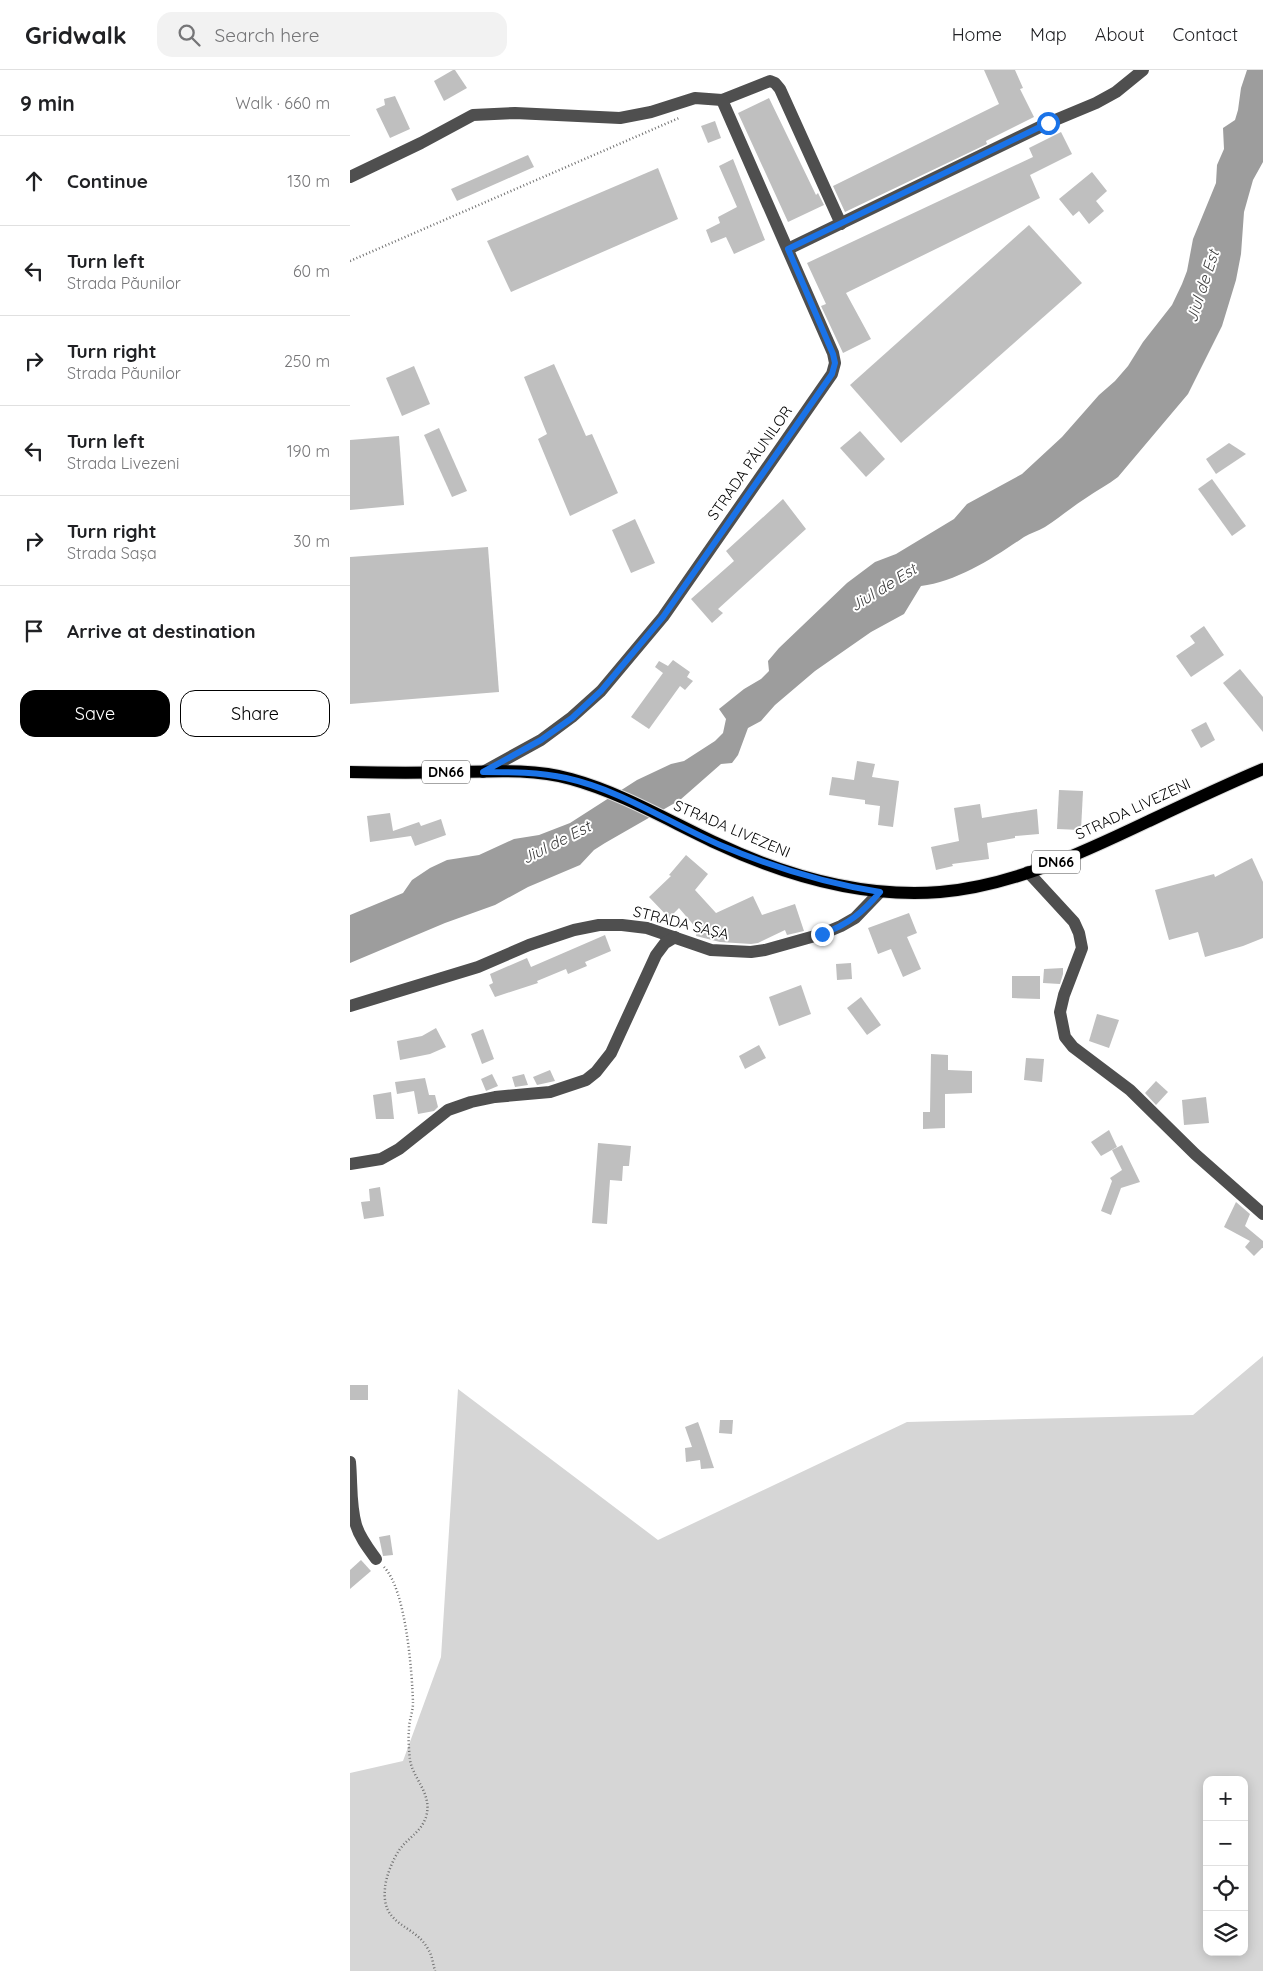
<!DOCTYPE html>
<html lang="en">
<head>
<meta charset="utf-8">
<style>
  body { margin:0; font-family:Quicksand,sans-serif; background:#f2f2f2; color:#202124 }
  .controls { position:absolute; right:15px; bottom:15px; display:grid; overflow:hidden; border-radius:10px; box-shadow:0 2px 12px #0003 }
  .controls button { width:45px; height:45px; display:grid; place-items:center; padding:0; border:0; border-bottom:1px solid #e0e0e0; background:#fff; color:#202124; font:25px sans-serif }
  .stop { position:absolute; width:15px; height:15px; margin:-11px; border:4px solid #1a73e8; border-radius:50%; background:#fff }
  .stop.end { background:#1a73e8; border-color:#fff; box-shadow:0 1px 5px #0008 }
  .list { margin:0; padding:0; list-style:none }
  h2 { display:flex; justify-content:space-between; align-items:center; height:65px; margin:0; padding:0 20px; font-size:21px }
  h2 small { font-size:16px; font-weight:400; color:#757577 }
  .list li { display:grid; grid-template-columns:32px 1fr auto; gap:15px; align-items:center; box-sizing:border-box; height:90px; padding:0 20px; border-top:1px solid #e0e0e0 }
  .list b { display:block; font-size:19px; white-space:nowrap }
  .list p { margin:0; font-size:16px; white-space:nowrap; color:#757577 }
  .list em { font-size:16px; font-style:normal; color:#757577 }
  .actions { display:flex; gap:10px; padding:15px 20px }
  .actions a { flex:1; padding:11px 0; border:1px solid #000; border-radius:15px; text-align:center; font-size:18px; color:#000 }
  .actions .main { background:#000; color:#fff }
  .icon { flex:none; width:28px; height:28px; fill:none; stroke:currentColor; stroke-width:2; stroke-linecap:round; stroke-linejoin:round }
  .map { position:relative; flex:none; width:913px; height:1901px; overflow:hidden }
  header { display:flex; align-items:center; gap:30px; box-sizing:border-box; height:70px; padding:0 25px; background:#fff; border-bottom:1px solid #e0e0e0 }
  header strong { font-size:24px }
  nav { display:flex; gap:28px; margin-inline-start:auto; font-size:18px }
  .search { width:350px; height:45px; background:#f2f2f2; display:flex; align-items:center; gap:12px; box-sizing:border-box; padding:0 18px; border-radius:15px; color:#757577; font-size:19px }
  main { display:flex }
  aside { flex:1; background:#fff }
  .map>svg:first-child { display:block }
  .green { fill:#d6d6d6; fill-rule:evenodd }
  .water { fill:#9d9d9d }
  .building { fill:#bfbfbf }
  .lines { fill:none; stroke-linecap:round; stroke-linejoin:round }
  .major-casing { stroke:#dbdbdb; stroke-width:14 }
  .path { stroke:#717171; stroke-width:2.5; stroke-dasharray:1 2.5; stroke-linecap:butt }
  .minor { stroke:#4f4f4f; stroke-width:12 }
  .major { stroke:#000; stroke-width:12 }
  .route { stroke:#1a73e8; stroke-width:6 }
  .labels { text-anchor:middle; stroke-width:4; stroke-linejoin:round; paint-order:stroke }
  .shield { fill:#fff; stroke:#4c4c4c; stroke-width:1 }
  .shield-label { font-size:14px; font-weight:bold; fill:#000 }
  .street-label { font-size:15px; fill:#000; stroke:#fff }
  .water-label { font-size:16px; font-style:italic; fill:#3e3e3e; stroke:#fff }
</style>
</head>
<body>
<header>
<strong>Gridwalk</strong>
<div class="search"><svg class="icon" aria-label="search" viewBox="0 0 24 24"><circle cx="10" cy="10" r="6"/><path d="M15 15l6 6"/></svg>Search here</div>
<nav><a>Home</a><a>Map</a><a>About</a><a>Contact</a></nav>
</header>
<main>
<aside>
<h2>9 min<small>Walk · 660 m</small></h2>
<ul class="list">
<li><svg class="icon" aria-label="ahead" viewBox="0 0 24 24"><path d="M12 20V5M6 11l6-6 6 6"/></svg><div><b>Continue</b></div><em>130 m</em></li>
<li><svg class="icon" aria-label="left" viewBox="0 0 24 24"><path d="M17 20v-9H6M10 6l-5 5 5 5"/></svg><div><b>Turn left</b><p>Strada Păunilor</p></div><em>60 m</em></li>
<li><svg class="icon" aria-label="right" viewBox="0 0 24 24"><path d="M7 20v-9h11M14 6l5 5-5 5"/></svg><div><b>Turn right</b><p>Strada Păunilor</p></div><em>250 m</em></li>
<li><svg class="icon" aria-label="left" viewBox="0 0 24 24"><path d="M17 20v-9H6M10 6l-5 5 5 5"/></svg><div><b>Turn left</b><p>Strada Livezeni</p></div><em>190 m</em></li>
<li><svg class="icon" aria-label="right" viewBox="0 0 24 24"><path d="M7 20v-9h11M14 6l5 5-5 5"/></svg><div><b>Turn right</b><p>Strada Saşa</p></div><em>30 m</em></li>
<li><svg class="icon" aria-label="arrive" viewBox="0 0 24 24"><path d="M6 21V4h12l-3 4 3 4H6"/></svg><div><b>Arrive at destination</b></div></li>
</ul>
<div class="actions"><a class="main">Save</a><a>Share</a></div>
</aside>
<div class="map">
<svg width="913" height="1901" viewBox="0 0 913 1901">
  <rect width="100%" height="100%" fill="#fff"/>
  <path class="green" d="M 913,1286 L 913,1901 L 0,1901 L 0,1703 L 53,1691 L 91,1587 L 108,1319 L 308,1470 L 557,1352 L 843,1345 ZM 857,1710 L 894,1710 L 894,1882 L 857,1882 Z"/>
  <path class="water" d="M 897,0 L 913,0 L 913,92 L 903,110 L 894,142 L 891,184 L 886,210 L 872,256 L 838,324 L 768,407 C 758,415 747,420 736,428 C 722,437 709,448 695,457 C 688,461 681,463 674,467 C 645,487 607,512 571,516 L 554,544 L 521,562 L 465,601 L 425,635 L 411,651 L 398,658 L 388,685 L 382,693 L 371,694 L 330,730 L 255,773 L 244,780 L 230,795 L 178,817 L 145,835 L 95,853 L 0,893 L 0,845 L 53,823 L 62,810 L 80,798 L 97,790 L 129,785 L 164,769 L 189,765 L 220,753 L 287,710 L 321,694 L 334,691 L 365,671 L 373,663 L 376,649 L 369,639 L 394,619 L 411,609 L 419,601 L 418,591 L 429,578 L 497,513 L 525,492 L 546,484 L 604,449 L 617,434 L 672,404 L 712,367 L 749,325 L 765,311 L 778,296 L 793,272 L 822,235 L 832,214 L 837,201 L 843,169 L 866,113 L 867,95 L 874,79 L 873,58 L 885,50 L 888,40 L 891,18 Z"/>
  <g class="building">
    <polygon points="103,0 105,0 117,18 94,31 84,11"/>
    <polygon points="634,0 665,0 673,18 670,19 684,47 636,71 637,74 495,142 483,116 649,34"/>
    <polygon points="45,26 60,59 40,68 26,39 35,35 34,29"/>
    <polygon points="419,28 466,125 468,123 474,135 438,152 388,43"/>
    <polygon points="365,51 371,68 358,73 351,56"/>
    <polygon points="711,62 722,84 680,105 690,128 496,223 521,269 493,283 471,236 476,234 457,193 683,87 679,78"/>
    <polygon points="178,85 184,97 107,131 101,119"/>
    <polygon points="383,89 415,170 384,184 376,167 361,173 356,160 370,153 368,147 387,137 369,96"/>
    <polygon points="308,98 328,149 161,222 137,171"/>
    <polygon points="742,102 757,121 746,131 754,141 739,154 729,141 723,146 709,129"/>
    <polygon points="679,155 732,213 551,373 500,315"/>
    <polygon points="204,294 236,366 242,364 268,423 220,446 188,369 197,364 174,307"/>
    <polygon points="64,296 80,334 52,346 36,308"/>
    <polygon points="89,358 117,421 102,427 74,365"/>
    <polygon points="510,361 535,389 516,407 490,378"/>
    <polygon points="49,366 54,435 0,440 0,370"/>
    <polygon points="879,373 896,384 866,404 856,389"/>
    <polygon points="862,409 896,456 882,466 848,419"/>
    <polygon points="433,429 456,459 368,539 373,543 362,553 341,529 384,491 376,481"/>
    <polygon points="285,449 305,493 281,503 262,460"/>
    <polygon points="138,477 149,622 0,634 0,487"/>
    <polygon points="854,556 874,585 841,607 826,586 845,573 840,566"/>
    <polygon points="323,590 340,602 337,607 343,611 335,620 330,616 299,659 281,647 313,603 305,597 309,591 318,596"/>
    <polygon points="890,599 913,627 913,662 873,613"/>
    <polygon points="856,652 865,670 851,678 841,660"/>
    <polygon points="507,691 525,694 522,707 549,711 543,757 528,755 530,736 515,734 515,730 479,725 482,707 504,710"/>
    <polygon points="709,720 733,721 731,760 707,759"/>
    <polygon points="630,734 632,748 687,739 689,764 665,766 665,768 637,773 639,789 602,794 603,796 586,800 581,777 609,771 604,738"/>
    <polygon points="40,743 43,761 69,752 71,756 91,749 96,765 65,776 61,766 20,772 17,746"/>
    <polygon points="336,785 358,804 345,820 366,843 403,826 412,845 445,834 454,861 437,865 435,860 408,873 401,874 370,872 346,866 347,859 329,838 319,848 299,827 321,806 319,805"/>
    <polygon points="902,788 913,812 913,868 893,876 855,887 848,862 819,870 805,820 864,804 865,807"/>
    <polygon points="559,843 567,863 557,867 571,899 553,907 541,879 528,884 518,858"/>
    <polygon points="255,865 261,881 235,892 237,896 218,904 216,899 187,911 188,913 145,927 139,915 143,913 140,904 156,897 177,888 181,897"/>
    <polygon points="501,893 502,909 487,910 486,894"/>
    <polygon points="713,898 713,904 710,914 693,913 694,899"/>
    <polygon points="662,906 690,906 690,929 662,928"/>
    <polygon points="451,915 461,944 429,956 419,927"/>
    <polygon points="511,927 531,955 517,965 497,938"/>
    <polygon points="747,944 769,950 759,978 739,971"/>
    <polygon points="86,958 96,977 80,984 50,990 47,971 72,966"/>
    <polygon points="133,959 144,989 132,994 121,964"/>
    <polygon points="409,975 416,988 395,999 389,986"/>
    <polygon points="581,984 598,985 598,1000 622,1001 622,1023 595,1024 595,1058 573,1059 573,1042 580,1042"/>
    <polygon points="676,988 694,989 692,1012 674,1010"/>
    <polygon points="200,1000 205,1011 187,1015 183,1007"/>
    <polygon points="142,1004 148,1016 136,1021 131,1009"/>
    <polygon points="174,1004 178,1015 165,1017 162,1007"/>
    <polygon points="75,1008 79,1025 85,1025 88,1037 84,1041 68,1044 64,1021 47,1024 45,1012"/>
    <polygon points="806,1011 818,1022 806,1035 795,1023"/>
    <polygon points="41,1022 44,1049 26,1049 23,1025"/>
    <polygon points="856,1027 859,1053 834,1055 832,1030"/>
    <polygon points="759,1060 767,1077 751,1086 741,1072"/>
    <polygon points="248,1073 281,1076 279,1096 273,1096 272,1111 260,1110 257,1154 242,1153"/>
    <polygon points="772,1075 790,1112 771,1118 761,1145 751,1141 762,1111 760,1108 772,1100 762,1080"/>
    <polygon points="30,1117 34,1146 14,1149 11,1132 20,1131 19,1119"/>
    <polygon points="886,1132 900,1144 895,1156 913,1171 913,1178 912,1178 904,1186 895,1177 900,1171 874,1157"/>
    <rect x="0" y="1315" width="18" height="15"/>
    <polygon points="370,1350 383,1350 382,1364 369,1363"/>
    <polygon points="348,1352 352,1363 364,1398 351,1399 350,1390 336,1392 335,1378 342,1377 335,1357"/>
    <polygon points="40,1465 43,1485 33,1486 29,1467"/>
    <polygon points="11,1490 21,1501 0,1519 0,1500"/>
  </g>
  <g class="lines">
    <g class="major-casing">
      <path id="major" d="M 0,702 C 37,703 74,703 111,702 C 147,701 186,699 221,709 C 272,723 319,751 366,773 C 436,806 513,828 590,822 C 663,816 734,782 799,751 C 837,733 875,715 913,699"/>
    </g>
    <g class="path">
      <polyline points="0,191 329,48"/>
      <path d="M 34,1497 C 56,1520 62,1601 63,1633 C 63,1642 59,1650 59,1659 C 58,1669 59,1680 60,1690 C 63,1709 83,1724 76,1747 C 71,1762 59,1767 50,1779 C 43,1789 36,1806 35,1818 C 31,1857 64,1853 78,1879 C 82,1885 83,1894 85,1901"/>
    </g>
    <g class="minor">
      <polyline points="0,107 71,73 123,45 165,43 270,48 301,42 345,28 372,30 420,11 425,13 430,19 491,154"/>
      <polyline points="438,179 698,53 746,33 766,22 793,0"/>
      <polyline points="133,702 191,670 222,647 251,621 313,547 482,304 485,293 483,283 372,30"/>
      <polyline points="678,802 724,852 729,863 732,878 714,925 710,942 715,967 723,977 780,1020 845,1084 913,1144"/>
      <polyline points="0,936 128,897 179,875 224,860 249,855 272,855 297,858 361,880 401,882 415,880 472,864 491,856 505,848 530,822"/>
      <polyline points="0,1094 31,1089 49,1079 98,1040 121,1032 145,1027 200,1022 236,1010 246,1002 261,983 306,885 315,873 325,867"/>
      <path d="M 0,1392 C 2,1413 0,1434 6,1455 C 10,1468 18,1478 26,1489"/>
    </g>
    <use href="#major" class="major"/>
  </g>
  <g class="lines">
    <path class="route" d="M 472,864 C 499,854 512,843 530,822 C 474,813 422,797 370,775 C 319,753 271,720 216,708 C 189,702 161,702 133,702 L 191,670 L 222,648 L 251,621 L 313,547 L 482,304 L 485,293 L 483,284 L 438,179 L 698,53"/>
  </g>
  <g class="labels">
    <g class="shield">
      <rect x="72" y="690.5" width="48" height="23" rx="4"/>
      <rect x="682" y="780.5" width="48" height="23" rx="4"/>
    </g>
    <g class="shield-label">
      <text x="96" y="707">DN66</text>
      <text x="706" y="797">DN66</text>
    </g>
    <g class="street-label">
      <text transform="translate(400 393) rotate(-55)" y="5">STRADA PĂUNILOR</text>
      <text transform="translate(783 739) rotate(-25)" y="5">STRADA LIVEZENI</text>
      <text transform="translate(382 759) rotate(23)" y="5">STRADA LIVEZENI</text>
      <text transform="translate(331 853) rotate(14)" y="5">STRADA SAŞA</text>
    </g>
    <g class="water-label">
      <text transform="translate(852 216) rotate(-72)" y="6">Jiul de Est</text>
      <text transform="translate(533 517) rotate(-32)" y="6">Jiul de Est</text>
      <text transform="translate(206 772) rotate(-27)" y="6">Jiul de Est</text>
    </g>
  </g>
</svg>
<div class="controls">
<button>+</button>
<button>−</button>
<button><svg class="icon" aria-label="locate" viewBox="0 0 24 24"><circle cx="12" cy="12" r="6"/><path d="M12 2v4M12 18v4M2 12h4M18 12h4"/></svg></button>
<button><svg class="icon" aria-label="layers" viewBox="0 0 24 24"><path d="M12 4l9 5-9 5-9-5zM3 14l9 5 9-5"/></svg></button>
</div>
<div class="stop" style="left:698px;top:53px"></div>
<div class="stop end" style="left:472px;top:864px"></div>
</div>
</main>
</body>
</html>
